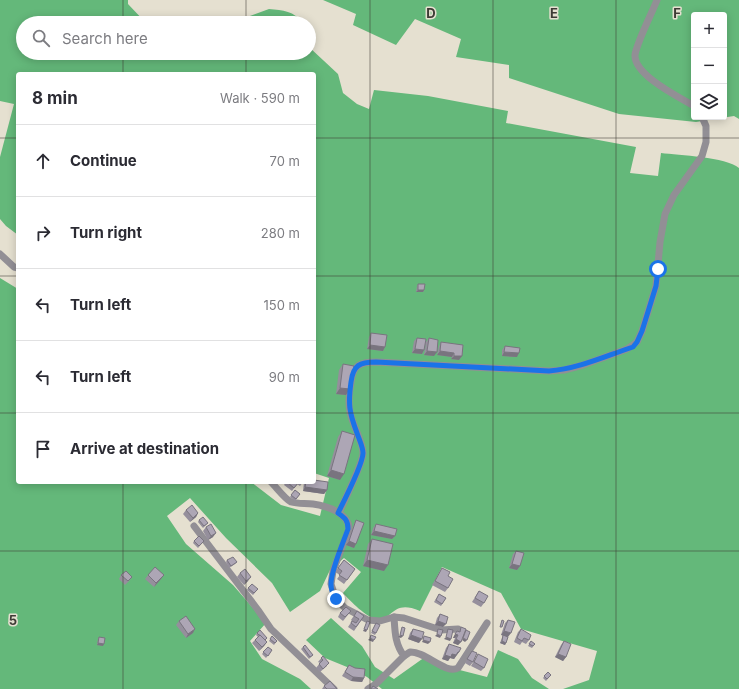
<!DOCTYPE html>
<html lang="en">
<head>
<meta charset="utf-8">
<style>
  body { margin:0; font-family:Inter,sans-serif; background:#f7f7f7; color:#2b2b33 }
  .controls { position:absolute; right:12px; top:12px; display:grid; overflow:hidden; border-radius:4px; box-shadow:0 2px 10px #0003 }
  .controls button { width:36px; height:36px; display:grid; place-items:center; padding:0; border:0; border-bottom:1px solid #e1e1e2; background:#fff; color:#2b2b33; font:20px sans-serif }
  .stop { position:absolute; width:12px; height:12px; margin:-9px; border:3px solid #1a73e8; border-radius:50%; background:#fff }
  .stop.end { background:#1a73e8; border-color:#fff; box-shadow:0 1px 4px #0008 }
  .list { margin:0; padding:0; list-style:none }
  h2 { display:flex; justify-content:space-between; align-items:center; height:52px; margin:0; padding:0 16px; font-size:17px }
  h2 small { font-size:13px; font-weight:400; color:#7c7c81 }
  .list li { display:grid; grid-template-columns:26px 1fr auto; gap:12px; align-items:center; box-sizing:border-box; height:72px; padding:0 16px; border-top:1px solid #e1e1e2 }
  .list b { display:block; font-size:15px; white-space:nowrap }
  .list em { font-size:13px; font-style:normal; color:#7c7c81 }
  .icon { flex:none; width:22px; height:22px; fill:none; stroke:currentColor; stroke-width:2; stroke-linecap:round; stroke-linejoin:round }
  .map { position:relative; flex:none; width:739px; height:689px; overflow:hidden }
  .search { position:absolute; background:#fff; box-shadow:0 2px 10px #0003; left:16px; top:16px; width:300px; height:44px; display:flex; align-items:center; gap:10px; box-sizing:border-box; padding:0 14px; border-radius:22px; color:#7c7c81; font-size:15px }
  .panel { position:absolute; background:#fff; box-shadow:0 2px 10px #0003; left:16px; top:72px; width:300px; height:412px; border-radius:4px }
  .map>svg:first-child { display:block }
  .forest { fill:#64b87a; fill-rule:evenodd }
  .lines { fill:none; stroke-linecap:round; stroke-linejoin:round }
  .minor { stroke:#928f95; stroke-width:7 }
  .wall { fill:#958f9c }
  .shaded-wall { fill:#79747f }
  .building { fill:#ada6b5; stroke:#79747f }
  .route { stroke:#1a73e8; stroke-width:5 }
  .grid { fill:none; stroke:#3e3b35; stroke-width:1; stroke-opacity:0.55 }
  .grid-label { font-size:13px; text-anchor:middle; font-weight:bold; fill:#3e3b35; stroke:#e5e0d0; stroke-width:3; stroke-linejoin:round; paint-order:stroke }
</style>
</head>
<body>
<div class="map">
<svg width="739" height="689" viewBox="0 0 739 689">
  <rect width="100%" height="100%" fill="#e5e0d0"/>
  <g class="forest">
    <path d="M 0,0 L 128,0 L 128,4 L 146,23 L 23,23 L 23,53 L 309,53 L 309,47 L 338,74 L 343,93 L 357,104 L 369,109 L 374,90 L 428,96 L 508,111 L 506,123 L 636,147 L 630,173 L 658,176 L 661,153 C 679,155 726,157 739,168 L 739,689 L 563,689 L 589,680 L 597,651 L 521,629 L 501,593 L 442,567 L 420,611 C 392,599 394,620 377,619 C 367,618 350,601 343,593 L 361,572 L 344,558 L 330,570 L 320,591 L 290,612 L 272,583 L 226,538 L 190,498 L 167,516 L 186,544 L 233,585 L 266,623 L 250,641 L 262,659 L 300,679 L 311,689 L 0,689 L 0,278 L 18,289 L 18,482 L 228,482 L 230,484 L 233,482 L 251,482 L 281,505 L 320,516 L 329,478 L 314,473 L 314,74 L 18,74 L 18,235 L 6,226 L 0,219 L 0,157 L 14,104 L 0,101 Z"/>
    <path d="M 323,0 L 739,0 L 739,119 L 734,116 L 696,122 L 619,114 L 509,78 L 509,65 L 456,57 L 461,39 L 415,19 L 396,45 L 353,25 L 356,14 ZM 694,15 L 724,15 L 724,117 L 694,117 Z"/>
    <path d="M 269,9 C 283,10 294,11 303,23 L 226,23 L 239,20 Z"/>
    <polygon points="331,618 362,646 375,667 394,679 425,657 444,666 487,677 498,650 518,659 532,678 549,689 382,689 367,677 347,667 325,658 306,640"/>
  </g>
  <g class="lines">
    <g class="minor">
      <path d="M 657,0 C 652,13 637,42 635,55 C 634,75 679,97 694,106"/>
      <polyline points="0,254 14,267 18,268"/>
      <path d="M 271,482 C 277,488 284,498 291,502 C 298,504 306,503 313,504 C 327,506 349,513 349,529 L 333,571 L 331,584 L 336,599 L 345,608 L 368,620 L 380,621 L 394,617 L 404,618 L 441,630 L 458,629"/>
      <path d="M 339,513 C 344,501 363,463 363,453 C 363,442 352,424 350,412 C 348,402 349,392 351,382 C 353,365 360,362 376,362 L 549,371 L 564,370 L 583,365 L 627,349 L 637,342 L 642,331 L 656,286 L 660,242 L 665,214 L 674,195 L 702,156 L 706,142 L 706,126 L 702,117"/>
      <polyline points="194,526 258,610 271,629 334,689"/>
      <path d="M 404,656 L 410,652 C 425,651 446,675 458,668 L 487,623"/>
      <path d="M 368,689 L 376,684 L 404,656 C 395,644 395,632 394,617"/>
    </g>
  </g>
  <g class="wall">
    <polygon points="418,284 424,290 423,292 416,292 417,286"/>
    <polygon points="371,333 385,347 383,351 367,349 369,337"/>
    <polygon points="417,338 426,342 429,338 434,356 424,355 426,343 424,350 422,354 412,353 414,341"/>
    <polygon points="441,342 462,356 459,360 451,359 452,357 437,355 439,346"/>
    <polygon points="505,346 517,357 502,356 502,350"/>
    <polygon points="343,364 346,395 336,394 339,370"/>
    <polygon points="342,431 340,480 327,476 338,437"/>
    <polygon points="286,482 303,482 300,486 297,484 292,491 284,485"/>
    <polygon points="304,482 314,482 327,490 324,494 303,491"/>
    <polygon points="295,490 300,494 295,501 290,497"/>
    <polygon points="186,510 198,513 196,517 190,522 183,514"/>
    <polygon points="199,520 208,523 203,528 198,522"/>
    <polygon points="356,520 354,548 346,545 354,524"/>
    <polygon points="376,524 395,536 392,539 371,535 373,528"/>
    <polygon points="206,527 213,537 208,540 203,531"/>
    <polygon points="372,539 384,571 363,566 368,544"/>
    <polygon points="194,541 204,541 198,548 193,543"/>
    <polygon points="516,551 520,566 517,570 509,568 513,554"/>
    <polygon points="227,560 237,562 235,564 229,568 226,562"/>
    <polygon points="344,560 355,569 344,584 337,579 340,575 335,572"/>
    <polygon points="442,568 448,576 448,588 445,592 432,585"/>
    <polygon points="240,573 248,581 244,585 237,577"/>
    <polygon points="121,575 132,577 129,581 125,585 119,579"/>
    <polygon points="148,575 161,579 154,587 145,579"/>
    <polygon points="248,588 258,589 253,595 247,590"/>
    <polygon points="479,591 484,603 481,607 472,602"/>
    <polygon points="439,594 446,598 441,606 434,602"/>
    <polygon points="351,611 343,621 338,617 340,613"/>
    <polygon points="357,611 364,616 354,631 348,627 352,621 351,620"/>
    <polygon points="440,614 443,627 435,625 437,618"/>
    <polygon points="508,620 508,637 506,643 505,645 500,643 503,635 501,635 505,623"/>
    <polygon points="179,621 193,633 186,638 176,625"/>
    <polygon points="376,623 376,633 375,635 371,633"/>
    <polygon points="461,627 461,642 458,645 453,643 455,638 453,638 457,631 459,631"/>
    <polygon points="413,629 419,643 408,639 410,633"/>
    <polygon points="521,629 529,640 526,644 522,642 520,645 514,642 518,632"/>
    <polygon points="257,633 267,642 264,646 259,651 252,643 258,637 256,635"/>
    <polygon points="272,636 277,641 274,645 269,641"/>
    <polygon points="99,637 103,646 97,645 98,639"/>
    <polygon points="531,641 535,644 532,648 528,646"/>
    <polygon points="564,641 566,657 563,661 555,657 561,645"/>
    <polygon points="449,644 459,652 454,659 450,658 448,661 442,659 446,648"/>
    <polygon points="268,647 272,650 266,658 262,654"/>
    <polygon points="303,647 313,655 309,659 301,649"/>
    <polygon points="472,651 473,662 470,666 465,663"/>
    <polygon points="478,654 484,668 481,671 471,666"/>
    <polygon points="323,656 327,666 320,672 316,668 320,663 318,662"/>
    <polygon points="349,665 364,678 362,682 351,681 342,676"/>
    <polygon points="548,672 551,675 546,681 543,678"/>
    <polygon points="324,686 337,689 322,689"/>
  </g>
  <g class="shaded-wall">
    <polygon points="418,290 424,290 423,292 416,292"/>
    <polygon points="370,345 385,347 383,351 367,349"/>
    <polygon points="415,349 424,350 422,354 412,353"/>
    <polygon points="427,351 437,352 434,356 424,355"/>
    <polygon points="440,351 454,353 452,357 437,355"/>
    <polygon points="504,352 519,353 517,357 502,356"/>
    <polygon points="454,356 462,356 459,360 451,359"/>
    <polygon points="340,388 350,389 346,395 336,394"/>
    <polygon points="331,470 344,474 340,480 327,476"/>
    <polygon points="305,487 327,490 324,494 303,491"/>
    <polygon points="198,513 196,517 190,522 193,518"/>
    <polygon points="374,531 395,536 392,539 371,535"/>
    <polygon points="216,533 213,537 208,540 211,536"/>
    <polygon points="349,541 356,544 354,548 346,545"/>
    <polygon points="367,560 388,565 384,571 363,566"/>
    <polygon points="512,564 520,566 517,570 509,568"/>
    <polygon points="164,575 161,579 154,587 156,583"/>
    <polygon points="251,577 248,581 244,585 246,581"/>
    <polygon points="438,621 446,624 443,627 435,625"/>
    <polygon points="195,629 193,633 186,638 188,634"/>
    <polygon points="364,629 367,630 366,632 363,631"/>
    <polygon points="504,631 511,633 508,637 501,635"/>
    <polygon points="437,634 441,636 440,638 435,636"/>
    <polygon points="455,634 458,635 455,638 453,638"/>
    <polygon points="400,635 403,636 401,638 398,637"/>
    <polygon points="411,635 422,639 419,643 408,639"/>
    <polygon points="446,637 451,639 450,641 444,639"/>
    <polygon points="370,638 374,640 373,642 368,640"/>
    <polygon points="463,638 467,640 465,642 462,640"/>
    <polygon points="456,639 461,642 458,645 453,643"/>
    <polygon points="423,640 430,642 428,644 422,642"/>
    <polygon points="502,641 506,643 505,645 500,643"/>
    <polygon points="267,642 264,646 259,651 262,647"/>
    <polygon points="98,643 104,644 103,646 97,645"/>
    <polygon points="458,652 459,652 454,659 450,658 448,661 442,659 445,655 452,654"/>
    <polygon points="558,654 566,657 563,661 555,657"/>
    <polygon points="353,677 364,678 362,682 351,681"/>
  </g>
  <g class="building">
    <polygon points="418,284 425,284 424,290 418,290"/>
    <polygon points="371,333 387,335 385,347 370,345"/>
    <polygon points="417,338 426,339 424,350 415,349"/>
    <polygon points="429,338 438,340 437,352 427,351"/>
    <polygon points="441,342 463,345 462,356 454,356 454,353 440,351"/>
    <polygon points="505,346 520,348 519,353 504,352"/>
    <polygon points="343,364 354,366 350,389 340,388"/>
    <polygon points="342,431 355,435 344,474 331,470"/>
    <polygon points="314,480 328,482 327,490 305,487 306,482 314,482"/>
    <polygon points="287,482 299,482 294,488"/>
    <polygon points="295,490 300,494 296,499 291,495"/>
    <polygon points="192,505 198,513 193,518 186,510"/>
    <polygon points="203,517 208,523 204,526 199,520"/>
    <polygon points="356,520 364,523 356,544 349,541"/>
    <polygon points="211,524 216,533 211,536 206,527"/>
    <polygon points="376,524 397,529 395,536 374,531"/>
    <polygon points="199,536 204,541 199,546 194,541"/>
    <polygon points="372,539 393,544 388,565 367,560"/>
    <polygon points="516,551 524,553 520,566 512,564"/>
    <polygon points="233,557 237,562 231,566 227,560"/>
    <polygon points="344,560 355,569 347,580 339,575 342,571 338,568"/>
    <polygon points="155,567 164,575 156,583 148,575"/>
    <polygon points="442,568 450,572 448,576 453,579 448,588 435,581"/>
    <polygon points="245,569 251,577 246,581 240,573"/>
    <polygon points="126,571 132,577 128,581 121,575"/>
    <polygon points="252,584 258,589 254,593 248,588"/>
    <polygon points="479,591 488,596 484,603 475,598"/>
    <polygon points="439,594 446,598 442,604 436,600"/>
    <polygon points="346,607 351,611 345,617 340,613"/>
    <polygon points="357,611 364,616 356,627 351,623 352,621 356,623 359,619 354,616"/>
    <polygon points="440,614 448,617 446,624 438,621"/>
    <polygon points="186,616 195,629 188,634 179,621"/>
    <polygon points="502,620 504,621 502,627 500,627"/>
    <polygon points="508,620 515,622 511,633 504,631"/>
    <polygon points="367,621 370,622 367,630 364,629"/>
    <polygon points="376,623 380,625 376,633 372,631"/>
    <polygon points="402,627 405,628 403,636 400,635"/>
    <polygon points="461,627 466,629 461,642 456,639 458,635 455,634 457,631 460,632"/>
    <polygon points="413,629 424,632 422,639 411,635"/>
    <polygon points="438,629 443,630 441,636 437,634"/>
    <polygon points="448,629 453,630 451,639 446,637"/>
    <polygon points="521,629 531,635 529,640 524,638 522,641 517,638"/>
    <polygon points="260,630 267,638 265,640 260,635 259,635 257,633"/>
    <polygon points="466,630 470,632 467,640 463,638"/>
    <polygon points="260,635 267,642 262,647 255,640"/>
    <polygon points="371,635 376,637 374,640 370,638"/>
    <polygon points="503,635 508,637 506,643 502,641"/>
    <polygon points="272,636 277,641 275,643 270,639"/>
    <polygon points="424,636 431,638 430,642 423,640"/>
    <polygon points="99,637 105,638 104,644 98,643"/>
    <polygon points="531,641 535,644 533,646 529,644"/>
    <polygon points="564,641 571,644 566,657 558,654"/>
    <polygon points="449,644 461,648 459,652 458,652 456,655 452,654 451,657 445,655"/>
    <polygon points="305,645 313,655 310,657 303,647"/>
    <polygon points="268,647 272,650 268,656 263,652"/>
    <polygon points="472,651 477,653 473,662 467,659"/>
    <polygon points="478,654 488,659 484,668 474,662"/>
    <polygon points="323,656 329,663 323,669 319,664 323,660 321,658"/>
    <polygon points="349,665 355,668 365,669 364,678 353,677 345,672"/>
    <polygon points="548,672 551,675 547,679 544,676"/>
    <polygon points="330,681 337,689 327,689 324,686"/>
    <polygon points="373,686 378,689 371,689"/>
  </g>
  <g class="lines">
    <path class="route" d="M 336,599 C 333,595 331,589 331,584 C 331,570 343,543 348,529 C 348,520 345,518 338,513 C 344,501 363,464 363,453 C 363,447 359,439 357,433 C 349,412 348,404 351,382 C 353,365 360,362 376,362 L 549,371 C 576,369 601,358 627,349 L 633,347 L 637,342 L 642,331 L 656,286 L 658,269"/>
  </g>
  <path class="grid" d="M 123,0 L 123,23M 246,0 L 246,23M 370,0 L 370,689M 493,0 L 493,689M 616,0 L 616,689M 123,53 L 123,74M 246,53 L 246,74M 0,138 L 18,138M 314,138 L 739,138M 0,276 L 18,276M 314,276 L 739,276M 0,413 L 18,413M 314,413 L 739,413M 123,482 L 123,689M 246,482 L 246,689M 0,551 L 739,551"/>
  <g class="grid-label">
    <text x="431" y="18">D</text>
    <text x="554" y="18">E</text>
    <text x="677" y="18">F</text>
    <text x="13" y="625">5</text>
  </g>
</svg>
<div class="controls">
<button>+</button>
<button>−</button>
<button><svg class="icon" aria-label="layers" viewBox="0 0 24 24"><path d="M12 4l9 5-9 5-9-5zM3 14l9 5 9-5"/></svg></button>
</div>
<div class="stop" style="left:658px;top:269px"></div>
<div class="stop end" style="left:336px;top:599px"></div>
<div class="search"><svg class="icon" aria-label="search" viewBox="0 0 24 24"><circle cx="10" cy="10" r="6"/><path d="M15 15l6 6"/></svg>Search here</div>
<section class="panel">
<h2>8 min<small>Walk · 590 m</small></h2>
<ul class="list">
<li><svg class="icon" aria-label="ahead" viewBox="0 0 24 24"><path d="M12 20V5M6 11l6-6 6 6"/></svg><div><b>Continue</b></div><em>70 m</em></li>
<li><svg class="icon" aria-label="right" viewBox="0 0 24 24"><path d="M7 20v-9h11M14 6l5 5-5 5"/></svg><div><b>Turn right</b></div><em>280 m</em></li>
<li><svg class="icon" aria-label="left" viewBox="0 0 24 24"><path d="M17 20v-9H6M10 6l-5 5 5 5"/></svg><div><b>Turn left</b></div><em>150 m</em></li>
<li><svg class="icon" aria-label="left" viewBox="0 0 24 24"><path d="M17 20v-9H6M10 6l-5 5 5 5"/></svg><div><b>Turn left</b></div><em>90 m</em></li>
<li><svg class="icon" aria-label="arrive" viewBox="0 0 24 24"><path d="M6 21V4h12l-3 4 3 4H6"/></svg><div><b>Arrive at destination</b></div></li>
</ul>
</section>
</div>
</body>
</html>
